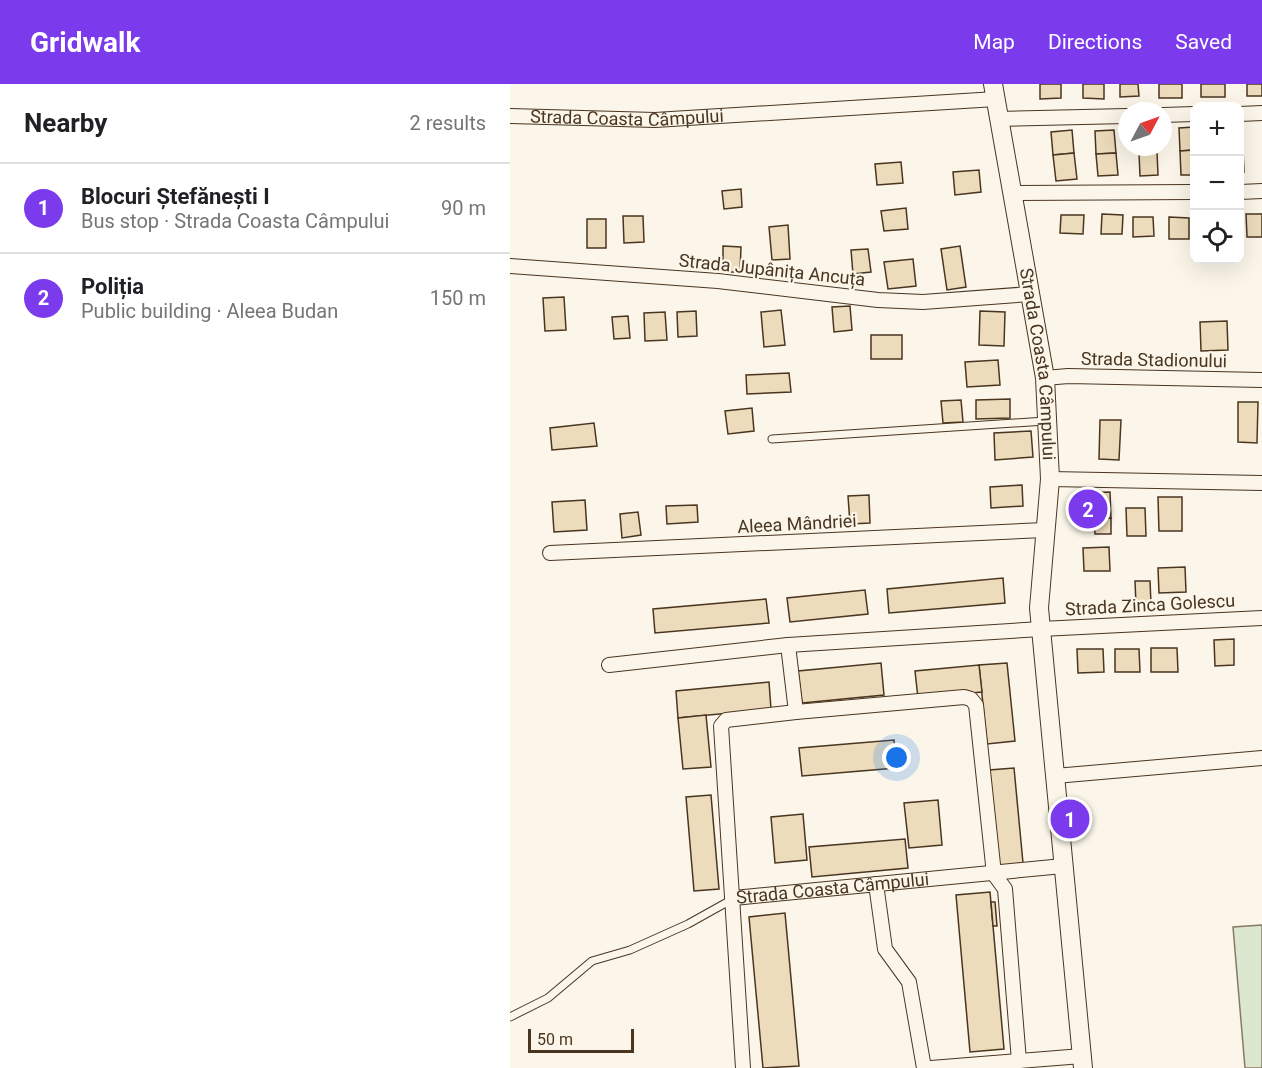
<!DOCTYPE html>
<html lang="en">
<head>
<meta charset="utf-8">
<style>
  body { margin:0; font-family:Roboto,sans-serif; background:#f2f2f2; color:#202124 }
  .controls { position:absolute; right:18px; top:18px; display:grid; overflow:hidden; border-radius:12px; box-shadow:0 6px 24px #0002 }
  .controls button { width:54px; height:54px; display:grid; place-items:center; padding:0; border:0; border-bottom:2px solid #e0e0e0; background:#fff; color:#202124; font:30px sans-serif }
  .compass { position:absolute; left:608px; top:18px; width:54px; height:54px; border-radius:50%; background:#fff; box-shadow:0 6px 24px #0002; rotate:49deg }
  .scale { position:absolute; left:18px; bottom:15px; width:106px; box-sizing:border-box; padding-left:6px; border:3px solid #4a3520; border-top:0; font-size:16px; line-height:21px; white-space:nowrap; color:#4a3520; -webkit-text-stroke:4px #fbf6e9; paint-order:stroke }
  .you { position:absolute; left:387px; top:674px; width:21px; height:21px; margin:-15px; border:4px solid #fff; border-radius:50%; background:#1a73e8; box-shadow:0 0 0 9px #1a73e833 }
  .badge { display:grid; place-items:center; width:39px; height:39px; border-radius:50%; background:#7c3aed; color:#fff; font-size:20px; font-weight:700 }
  .pin { position:absolute; translate:-50% -50%; border:3px solid #fff; box-shadow:0 2px 6px #0006 }
  .list { margin:0; padding:0; list-style:none }
  h2 { display:flex; justify-content:space-between; align-items:center; height:78px; margin:0; padding:0 24px; font-size:26px }
  h2 small { font-size:20px; font-weight:400; color:#757577 }
  .list li { display:grid; grid-template-columns:39px 1fr auto; gap:18px; align-items:center; box-sizing:border-box; height:90px; padding:0 24px; border-top:2px solid #e0e0e0 }
  .list b { display:block; font-size:22px; white-space:nowrap }
  .list p { margin:0; font-size:20px; white-space:nowrap; color:#757577 }
  .list em { font-size:20px; font-style:normal; color:#757577 }
  .icon { flex:none; width:33px; height:33px; fill:none; stroke:currentColor; stroke-width:2; stroke-linecap:round; stroke-linejoin:round }
  .map { position:relative; flex:none; width:752px; height:984px; overflow:hidden }
  header { display:flex; align-items:center; gap:36px; box-sizing:border-box; height:84px; padding:0 30px; background:#7c3aed; color:#fff }
  header strong { font-size:28px }
  nav { display:flex; gap:33px; margin-inline-start:auto; font-size:21px }
  main { display:flex }
  aside { flex:1; background:#fff }
  .map>svg:first-child { display:block }
  .green { fill:#dce7d0; stroke:#887966; stroke-width:1.5 }
  .building { fill:#ecdcbc; stroke:#4a3520; stroke-width:1.5 }
  .lines { fill:none; stroke-linecap:round; stroke-linejoin:round }
  .lane-casing { stroke:#4a3520; stroke-width:9 }
  .street-casing { stroke:#4a3520; stroke-width:16 }
  .secondary-casing { stroke:#4a3520; stroke-width:20 }
  .lane { stroke:#fbf6e9; stroke-width:7 }
  .street { stroke:#fbf6e9; stroke-width:14 }
  .secondary { stroke:#fbf6e9; stroke-width:18 }
  .labels { text-anchor:middle; stroke-width:4.5; stroke-linejoin:round; paint-order:stroke }
  .street-label { font-size:18px; fill:#4a3520; stroke:#fbf6e9 }
</style>
</head>
<body>
<header>
<strong>Gridwalk</strong>
<nav><a>Map</a><a>Directions</a><a>Saved</a></nav>
</header>
<main>
<aside>
<h2>Nearby<small>2 results</small></h2>
<ul class="list">
<li><span class="badge">1</span><div><b>Blocuri Ștefănești I</b><p>Bus stop · Strada Coasta Câmpului</p></div><em>90 m</em></li>
<li><span class="badge">2</span><div><b>Poliția</b><p>Public building · Aleea Budan</p></div><em>150 m</em></li>
</ul>
</aside>
<div class="map">
<svg width="752" height="984" viewBox="0 0 752 984">
  <rect width="100%" height="100%" fill="#fbf6e9"/>
  <polygon class="green" points="752,841 752,984 735,984 723,843"/>
  <g class="building">
    <polygon points="530,0 551,0 551,14 530,15"/>
    <polygon points="573,0 594,0 594,15 573,14"/>
    <polygon points="610,0 628,0 629,12 610,13"/>
    <rect x="649" y="0" width="23" height="14"/>
    <rect x="691" y="0" width="24" height="13"/>
    <rect x="737" y="0" width="15" height="12"/>
    <polygon points="684,43 684,66 670,67 669,44"/>
    <polygon points="562,46 564,69 543,71 541,48"/>
    <polygon points="604,46 606,69 586,70 585,47"/>
    <polygon points="629,63 647,63 647,68 629,69"/>
    <polygon points="733,65 734,88 730,88 730,66"/>
    <polygon points="684,66 684,91 671,91 670,67"/>
    <polygon points="647,68 648,91 630,92 629,69"/>
    <polygon points="564,69 567,95 546,97 543,71"/>
    <polygon points="606,69 608,91 588,92 586,70"/>
    <polygon points="391,78 393,99 367,101 365,80"/>
    <polygon points="469,86 471,108 445,111 443,88"/>
    <polygon points="231,105 232,123 214,125 212,107"/>
    <polygon points="396,124 398,145 374,147 371,127"/>
    <polygon points="592,130 613,131 612,150 591,150"/>
    <polygon points="736,130 752,130 752,153 737,153"/>
    <polygon points="551,131 574,131 573,150 550,149"/>
    <polygon points="113,132 133,132 134,158 114,159"/>
    <polygon points="623,133 643,133 644,152 623,153"/>
    <polygon points="659,133 679,134 679,155 659,155"/>
    <rect x="77" y="135" width="19" height="29"/>
    <polygon points="278,141 280,175 262,176 259,143"/>
    <polygon points="213,162 231,163 230,188 213,188"/>
    <polygon points="450,162 456,203 437,206 431,165"/>
    <polygon points="358,165 361,188 343,190 341,166"/>
    <polygon points="403,175 406,202 378,205 374,178"/>
    <polygon points="54,213 56,246 35,247 33,214"/>
    <polygon points="340,222 342,246 324,248 322,223"/>
    <polygon points="271,226 275,261 254,263 251,228"/>
    <polygon points="186,227 187,252 168,253 167,228"/>
    <polygon points="470,227 495,228 494,262 469,261"/>
    <polygon points="155,228 157,256 135,257 134,229"/>
    <polygon points="118,232 120,254 104,255 102,233"/>
    <polygon points="717,237 718,266 691,267 690,238"/>
    <rect x="361" y="251" width="31" height="24"/>
    <polygon points="488,276 490,301 457,303 455,278"/>
    <polygon points="279,289 281,308 237,310 236,291"/>
    <polygon points="500,315 500,334 466,335 466,316"/>
    <polygon points="451,316 453,338 433,339 431,317"/>
    <polygon points="728,318 748,318 747,359 728,358"/>
    <polygon points="242,324 244,347 218,350 215,327"/>
    <polygon points="590,336 611,336 609,376 589,375"/>
    <polygon points="84,339 87,362 42,366 40,344"/>
    <polygon points="521,347 523,373 485,376 484,349"/>
    <polygon points="512,401 513,422 481,424 480,403"/>
    <polygon points="600,408 601,434 566,435 565,409"/>
    <polygon points="359,411 360,439 340,440 338,412"/>
    <polygon points="648,413 672,413 672,447 649,447"/>
    <polygon points="75,416 77,446 44,448 42,418"/>
    <polygon points="187,421 188,438 157,440 156,422"/>
    <polygon points="616,424 635,424 636,452 617,452"/>
    <polygon points="128,428 131,451 112,454 110,430"/>
    <polygon points="601,434 601,450 585,450 584,435"/>
    <polygon points="599,463 600,487 574,487 573,464"/>
    <polygon points="675,483 676,508 649,509 648,484"/>
    <polygon points="493,494 495,519 379,529 377,505"/>
    <polygon points="625,497 640,497 641,520 626,521"/>
    <polygon points="355,506 358,530 280,538 277,514"/>
    <polygon points="256,515 259,539 145,549 143,525"/>
    <polygon points="724,555 724,581 705,582 704,556"/>
    <polygon points="641,564 667,564 668,588 641,588"/>
    <polygon points="567,565 593,565 594,588 568,589"/>
    <polygon points="605,565 629,565 630,588 605,588"/>
    <polygon points="371,579 374,611 292,619 288,587"/>
    <polygon points="497,579 505,657 477,660 469,581"/>
    <polygon points="469,581 472,608 408,614 405,587"/>
    <polygon points="259,598 261,625 168,634 166,607"/>
    <polygon points="196,631 201,683 173,685 168,634"/>
    <polygon points="384,656 386,684 292,692 289,664"/>
    <polygon points="504,684 513,779 488,782 479,686"/>
    <polygon points="201,711 209,805 184,807 176,713"/>
    <polygon points="428,716 432,761 399,764 394,719"/>
    <polygon points="293,730 297,776 265,779 261,733"/>
    <polygon points="395,755 398,784 302,793 299,763"/>
    <polygon points="480,808 494,965 460,968 446,811"/>
    <polygon points="481,818 485,818 487,842 483,842"/>
    <polygon points="275,829 289,982 253,984 239,833"/>
  </g>
  <g class="lines">
    <g class="lane-casing">
      <g id="lane">
        <polyline points="262,355 535,337"/>
        <polyline points="0,933 38,914 82,877 120,866 178,840 221,816"/>
      </g>
    </g>
    <g class="street-casing">
      <g id="street">
        <polyline points="730,30 752,29"/>
        <polyline points="653,31 684,30"/>
        <path id="s1" d="M 0,32 L 145,36 L 486,15"/>
        <polyline points="489,35 617,32"/>
        <polyline points="730,108 752,107"/>
        <polyline points="502,109 684,108"/>
        <polyline points="0,182 208,197 368,216 413,218 520,210"/>
        <polyline points="535,294 558,292 752,296"/>
        <polyline points="540,395 752,399"/>
        <polyline points="40,469 535,446"/>
        <polyline points="278,561 286,628 454,613 461,615 466,621 484,790 495,805 509,977"/>
        <polyline points="99,581 278,561 531,545 752,534"/>
        <polyline points="545,692 752,674"/>
        <polyline points="366,800 375,865 399,898 414,984"/>
        <path id="s2" d="M 224,814 L 553,782"/>
        <polyline points="233,984 211,642 216,636 286,628"/>
        <polyline points="421,984 572,972"/>
      </g>
    </g>
    <g class="secondary-casing">
      <g id="secondary">
        <path id="s3" d="M 483,0 L 535,294 L 540,395 L 529,524 L 573,984"/>
      </g>
    </g>
    <use href="#lane" class="lane"/>
    <use href="#street" class="street"/>
    <use href="#secondary" class="secondary"/>
  </g>
  <g class="labels">
    <g class="street-label">
      <text dy="6" stroke="none"><textPath href="#s1" startOffset="117">Strada Coasta Câmpului</textPath></text>
      <text transform="translate(262 186) rotate(6)" y="6">Strada Jupânița Ancuța</text>
      <text transform="translate(644 276) rotate(1)" y="6">Strada Stadionului</text>
      <text dy="6" stroke="none"><textPath href="#s3" startOffset="284">Strada Coasta Câmpului</textPath></text>
      <text transform="translate(287 440) rotate(-3)" y="6">Aleea Mândriei</text>
      <text transform="translate(640 521) rotate(-3)" y="6">Strada Zinca Golescu</text>
      <text dy="6" stroke="none"><textPath href="#s2" startOffset="99">Strada Coasta Câmpului</textPath></text>
    </g>
  </g>
</svg>
<div class="controls">
<button>+</button>
<button>−</button>
<button><svg class="icon" aria-label="locate" viewBox="0 0 24 24"><circle cx="12" cy="12" r="6"/><path d="M12 2v4M12 18v4M2 12h4M18 12h4"/></svg></button>
</div>
<svg class="compass" viewBox="-18 -18 36 36"><path d="M0-13l5 13h-10z" fill="#e53935"/><path d="M0 13l5-13h-10z" fill="#757577"/></svg>
<div class="scale">50 m</div>
<div class="you"></div>
<div class="pin badge" style="left:560px;top:735px">1</div>
<div class="pin badge" style="left:578px;top:425px">2</div>
</div>
</main>
</body>
</html>
